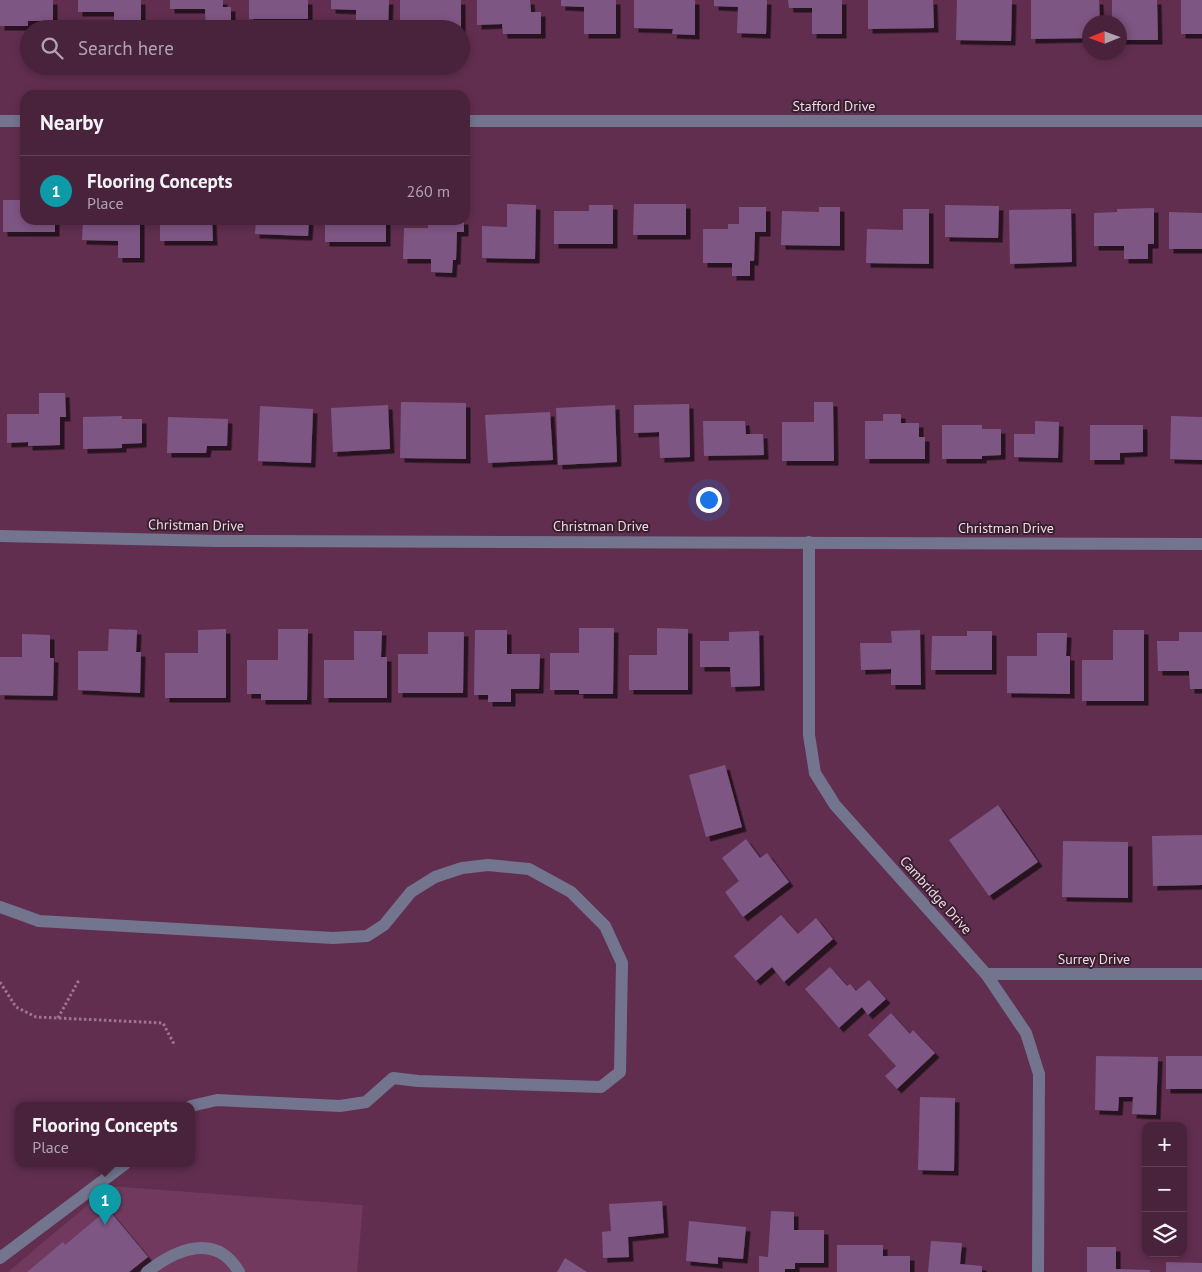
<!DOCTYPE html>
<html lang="en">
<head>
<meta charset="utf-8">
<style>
  body { margin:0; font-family:"PT Sans",sans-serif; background:#532f46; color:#f1f3f6 }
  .controls { position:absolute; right:15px; bottom:15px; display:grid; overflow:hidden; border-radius:10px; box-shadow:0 2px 8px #0003 }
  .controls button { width:45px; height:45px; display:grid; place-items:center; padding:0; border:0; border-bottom:1px solid #613f55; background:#49223b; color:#f1f3f6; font:25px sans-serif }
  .compass { position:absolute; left:1082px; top:15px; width:45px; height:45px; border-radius:50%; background:#49223b; box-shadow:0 2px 8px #0003; rotate:269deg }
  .you { position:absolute; left:708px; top:499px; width:18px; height:18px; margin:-12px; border:4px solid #fff; border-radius:50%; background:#1a73e8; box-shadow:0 0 0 8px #1a73e833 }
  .badge { display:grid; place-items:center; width:32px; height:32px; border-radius:50%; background:#4cd39b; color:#fff; font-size:16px; font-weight:700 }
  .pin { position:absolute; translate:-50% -41px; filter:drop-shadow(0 1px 2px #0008) }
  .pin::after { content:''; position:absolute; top:26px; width:18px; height:15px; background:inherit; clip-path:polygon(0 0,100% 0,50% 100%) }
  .popup { position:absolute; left:15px; top:1102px; width:180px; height:65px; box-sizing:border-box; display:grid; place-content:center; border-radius:10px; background:#49223b; filter:drop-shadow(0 1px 4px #0005); font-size:16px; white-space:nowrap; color:#b1a4af }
  .popup b { font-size:19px; color:#f1f3f6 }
  .popup::after { content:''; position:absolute; left:50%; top:100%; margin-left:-10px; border:10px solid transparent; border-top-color:#49223b }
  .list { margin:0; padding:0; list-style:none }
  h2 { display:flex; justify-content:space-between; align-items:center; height:65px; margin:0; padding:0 20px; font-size:21px }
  h2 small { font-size:16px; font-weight:400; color:#b1a4af }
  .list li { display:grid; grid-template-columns:32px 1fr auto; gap:15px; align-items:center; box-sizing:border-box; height:70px; padding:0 20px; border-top:1px solid #613f55 }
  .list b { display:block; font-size:19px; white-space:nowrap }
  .list p { margin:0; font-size:16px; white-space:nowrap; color:#b1a4af }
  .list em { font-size:16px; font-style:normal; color:#b1a4af }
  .icon { flex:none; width:28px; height:28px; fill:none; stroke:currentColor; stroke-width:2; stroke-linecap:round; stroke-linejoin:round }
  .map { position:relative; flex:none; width:1202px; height:1272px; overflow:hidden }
  .search { position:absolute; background:#49223b; box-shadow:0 2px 8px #0003; left:20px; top:20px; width:450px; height:55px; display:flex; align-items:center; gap:12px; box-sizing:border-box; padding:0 18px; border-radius:28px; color:#b1a4af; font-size:19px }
  .panel { position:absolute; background:#49223b; box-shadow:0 2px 8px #0003; left:20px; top:90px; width:450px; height:135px; border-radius:15px }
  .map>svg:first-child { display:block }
  .built { fill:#70395d }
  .building { fill:#7e5684; filter:url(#shadow) }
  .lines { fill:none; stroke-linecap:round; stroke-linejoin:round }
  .path { stroke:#9f748f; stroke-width:3; stroke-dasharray:2.5 2.5; stroke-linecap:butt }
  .minor { stroke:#73758e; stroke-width:12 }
  .labels { text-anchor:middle; stroke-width:4; stroke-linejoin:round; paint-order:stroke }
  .street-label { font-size:14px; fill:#f4d5e7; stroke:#38212f }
</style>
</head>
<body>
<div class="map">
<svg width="1202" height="1272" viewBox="0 0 1202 1272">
  <defs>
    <filter id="shadow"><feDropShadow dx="4.5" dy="4.5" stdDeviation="0" flood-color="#0009"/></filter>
  </defs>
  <rect width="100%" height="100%" fill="#612e4f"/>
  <polygon class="built" points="110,1186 363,1205 357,1272 8,1272"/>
  <g class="building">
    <polygon points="0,0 53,0 53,21 28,21 28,26 0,26"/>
    <polygon points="78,0 141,0 141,29 114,29 114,12 78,12"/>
    <polygon points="170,0 223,0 223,7 231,7 231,29 206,29 205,9 170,9"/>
    <rect x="249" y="0" width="59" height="19"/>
    <polygon points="331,0 389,0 388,29 356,29 356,10 331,9"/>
    <rect x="400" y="0" width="61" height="29"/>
    <polygon points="477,0 530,0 531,12 541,12 541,34 503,34 502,24 477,25"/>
    <polygon points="561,0 616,0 616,34 584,34 584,7 561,6"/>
    <polygon points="634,0 695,0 695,35 672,34 673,29 634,28"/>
    <polygon points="714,0 767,0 766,34 737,33 738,7 714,6"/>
    <polygon points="788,0 842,0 842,34 812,34 812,8 789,8"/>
    <polygon points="868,0 933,0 934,28 868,29"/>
    <polygon points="957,0 1012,0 1011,41 956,40"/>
    <polygon points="1031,0 1099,0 1100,22 1090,22 1090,38 1031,39"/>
    <polygon points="1112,0 1157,0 1158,40 1120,40 1120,22 1112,22"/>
    <rect x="1181" y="0" width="21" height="34"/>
    <polygon points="3,200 25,200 25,220 55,220 55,232 3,232"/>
    <polygon points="507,204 536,205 535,259 482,258 482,226 507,227"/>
    <polygon points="634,204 686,204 686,235 633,235"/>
    <polygon points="589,205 613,205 613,244 554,244 554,211 589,211"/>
    <polygon points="945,205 999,206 998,238 945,237"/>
    <polygon points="739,207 766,207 766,232 755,232 754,261 750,261 750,276 732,276 732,263 703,263 703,229 728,229 728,224 739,224"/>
    <polygon points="819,207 840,207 840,246 781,245 782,211 819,212"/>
    <polygon points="1154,208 1154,244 1148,244 1148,259 1124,259 1124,246 1094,246 1094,213 1117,212 1117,209"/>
    <polygon points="903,209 929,209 929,264 866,263 867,229 903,230"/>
    <polygon points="1071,209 1072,262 1010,264 1009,210"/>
    <polygon points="1169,212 1202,213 1202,249 1169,249"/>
    <polygon points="83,220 140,220 140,258 118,258 118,241 82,240"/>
    <polygon points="160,220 212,220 213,241 160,241"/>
    <polygon points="256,220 309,220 308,236 255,234"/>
    <rect x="325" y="220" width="61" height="22"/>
    <polygon points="438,220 464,220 464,232 457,232 456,260 453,260 452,273 431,272 431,259 403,259 404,228 428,228 428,224 438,224"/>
    <polygon points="39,393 65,393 66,417 60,417 60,445 28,446 28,442 7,443 7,414 39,414"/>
    <polygon points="401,402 466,403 466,459 400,458"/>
    <polygon points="814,402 833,402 834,461 782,461 782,422 814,422"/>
    <polygon points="689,404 690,457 660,458 659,432 634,433 634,405"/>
    <polygon points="388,405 390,449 333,452 331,408"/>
    <polygon points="615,405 617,462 558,465 556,408"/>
    <polygon points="260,406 313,409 311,463 258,461"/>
    <polygon points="550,412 553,460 488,463 485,415"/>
    <polygon points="883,414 901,414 901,423 919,423 919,437 925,437 925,459 865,459 865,421 883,421"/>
    <polygon points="122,416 122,419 142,419 142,443 122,444 122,448 83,449 83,417"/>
    <polygon points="1171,416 1202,417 1202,460 1170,459"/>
    <polygon points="168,417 228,419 227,446 207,446 206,453 167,453"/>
    <polygon points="703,421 745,421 746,434 763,434 764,455 704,456"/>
    <polygon points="1035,421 1059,422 1058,458 1014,457 1014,434 1035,434"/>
    <polygon points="942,425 982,425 982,429 1001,429 1001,455 982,456 982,459 942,459"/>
    <polygon points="1090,425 1143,425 1143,452 1120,453 1120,460 1090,460"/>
    <polygon points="579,628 614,628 613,694 579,694 579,690 550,690 550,653 579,653"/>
    <polygon points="657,628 688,629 688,690 629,690 629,655 657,655"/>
    <polygon points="109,629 137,630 136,652 141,652 140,693 78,690 78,651 108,651"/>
    <polygon points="226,629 226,698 165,698 165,653 198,653 198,630"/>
    <polygon points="278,629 308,629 307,700 261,700 261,694 247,694 247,660 278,660"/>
    <polygon points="475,630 507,630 507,654 540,654 539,689 511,689 511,702 488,702 488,695 474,695"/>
    <polygon points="920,630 921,685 891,685 891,669 861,670 860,643 892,643 891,631"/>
    <polygon points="1113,630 1144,630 1144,701 1082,701 1082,660 1113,660"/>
    <polygon points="354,631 382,631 381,657 387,657 387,698 324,698 324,660 354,660"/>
    <polygon points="759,631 760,686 731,687 730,667 700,667 700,641 729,641 729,632"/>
    <polygon points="967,631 992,631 992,670 931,670 932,636 967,636"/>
    <polygon points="428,632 464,632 463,693 398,693 398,654 428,654"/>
    <polygon points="1179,632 1202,632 1202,689 1190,689 1189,671 1158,671 1157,641 1179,641"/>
    <polygon points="1037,633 1067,633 1066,656 1070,656 1070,694 1007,693 1007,656 1037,656"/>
    <polygon points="22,634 50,635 50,658 54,658 53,696 0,695 0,657 22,657"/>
    <polygon points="725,765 742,827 706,837 689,775"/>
    <polygon points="998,805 1038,862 989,896 949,840"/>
    <polygon points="1202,835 1202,885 1153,886 1152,836"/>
    <polygon points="746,839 760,858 767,853 789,882 743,917 725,892 739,881 722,858"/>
    <polygon points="1063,841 1128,842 1128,898 1062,897"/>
    <polygon points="781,915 798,934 816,918 833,939 784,982 772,967 756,981 734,956"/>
    <polygon points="830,967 847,986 850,984 856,991 869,980 886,999 868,1015 862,1007 839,1028 805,989"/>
    <polygon points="891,1013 910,1034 913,1030 935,1053 897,1089 885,1076 896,1066 868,1035"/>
    <polygon points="1096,1056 1158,1057 1156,1115 1132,1114 1133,1097 1119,1097 1118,1111 1095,1110"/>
    <rect x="1166" y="1056" width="36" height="33"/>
    <polygon points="920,1097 955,1098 954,1171 918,1170"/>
    <polygon points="662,1201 664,1233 628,1237 629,1257 603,1258 602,1232 611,1231 609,1204"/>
    <polygon points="108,1209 148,1257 129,1272 27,1272 63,1242 65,1245"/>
    <polygon points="771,1211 794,1212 794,1230 824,1230 824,1263 795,1263 795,1269 785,1269 785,1272 759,1272 759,1256 768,1257"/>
    <polygon points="689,1221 746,1227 743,1259 718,1257 718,1264 686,1261"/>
    <polygon points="931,1241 962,1243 960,1264 982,1266 982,1272 928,1272"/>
    <polygon points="837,1245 883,1245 883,1256 910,1256 910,1272 837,1272"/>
    <polygon points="1087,1247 1116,1247 1116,1269 1150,1270 1150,1272 1087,1272"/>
    <polygon points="565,1258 587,1272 557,1272"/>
    <polygon points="1166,1262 1202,1263 1202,1272 1166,1272"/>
  </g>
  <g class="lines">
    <g class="path">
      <polyline points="0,982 16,1007 36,1017 163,1023 175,1046"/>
      <polyline points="58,1018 79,980"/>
    </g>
    <g class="minor">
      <polyline points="0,121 25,121"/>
      <polyline points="465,121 1202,121"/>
      <polyline points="0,536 217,541 1202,544"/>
      <polyline points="809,542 809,735 815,773 835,805 986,974 1026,1033 1039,1074 1038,1272"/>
      <polyline points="0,907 39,921 333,938 367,936 384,925 411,892 435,877 462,868 488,865 529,869 571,892 605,926 622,963 620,1072 601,1087 418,1081 393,1078 366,1102 340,1106 217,1100 191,1106"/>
      <polyline points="986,974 1202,974"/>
      <polyline points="0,1258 125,1164"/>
      <path d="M 147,1272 C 176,1249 216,1232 239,1272"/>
    </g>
  </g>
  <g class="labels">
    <g class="street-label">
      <text x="834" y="111">Stafford Drive</text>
      <text transform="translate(196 525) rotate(1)" y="5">Christman Drive</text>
      <text x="601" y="531">Christman Drive</text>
      <text x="1006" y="533">Christman Drive</text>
      <text transform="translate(936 895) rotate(48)" y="5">Cambridge Drive</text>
      <text x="1094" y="964">Surrey Drive</text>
    </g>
  </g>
</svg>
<div class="controls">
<button>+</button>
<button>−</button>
<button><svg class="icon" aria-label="layers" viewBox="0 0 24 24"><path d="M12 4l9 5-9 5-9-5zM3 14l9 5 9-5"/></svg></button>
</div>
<svg class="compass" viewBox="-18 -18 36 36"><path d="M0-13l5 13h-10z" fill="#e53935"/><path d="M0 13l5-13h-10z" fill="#b1a4af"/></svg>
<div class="you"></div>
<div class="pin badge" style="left:105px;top:1225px;background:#0f9aa8">1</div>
<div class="popup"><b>Flooring Concepts</b>Place</div>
<div class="search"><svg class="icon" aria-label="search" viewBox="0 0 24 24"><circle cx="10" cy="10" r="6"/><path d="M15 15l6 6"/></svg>Search here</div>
<section class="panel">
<h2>Nearby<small></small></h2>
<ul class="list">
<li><span class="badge" style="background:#0f9aa8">1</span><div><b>Flooring Concepts</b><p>Place</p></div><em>260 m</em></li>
</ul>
</section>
</div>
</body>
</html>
